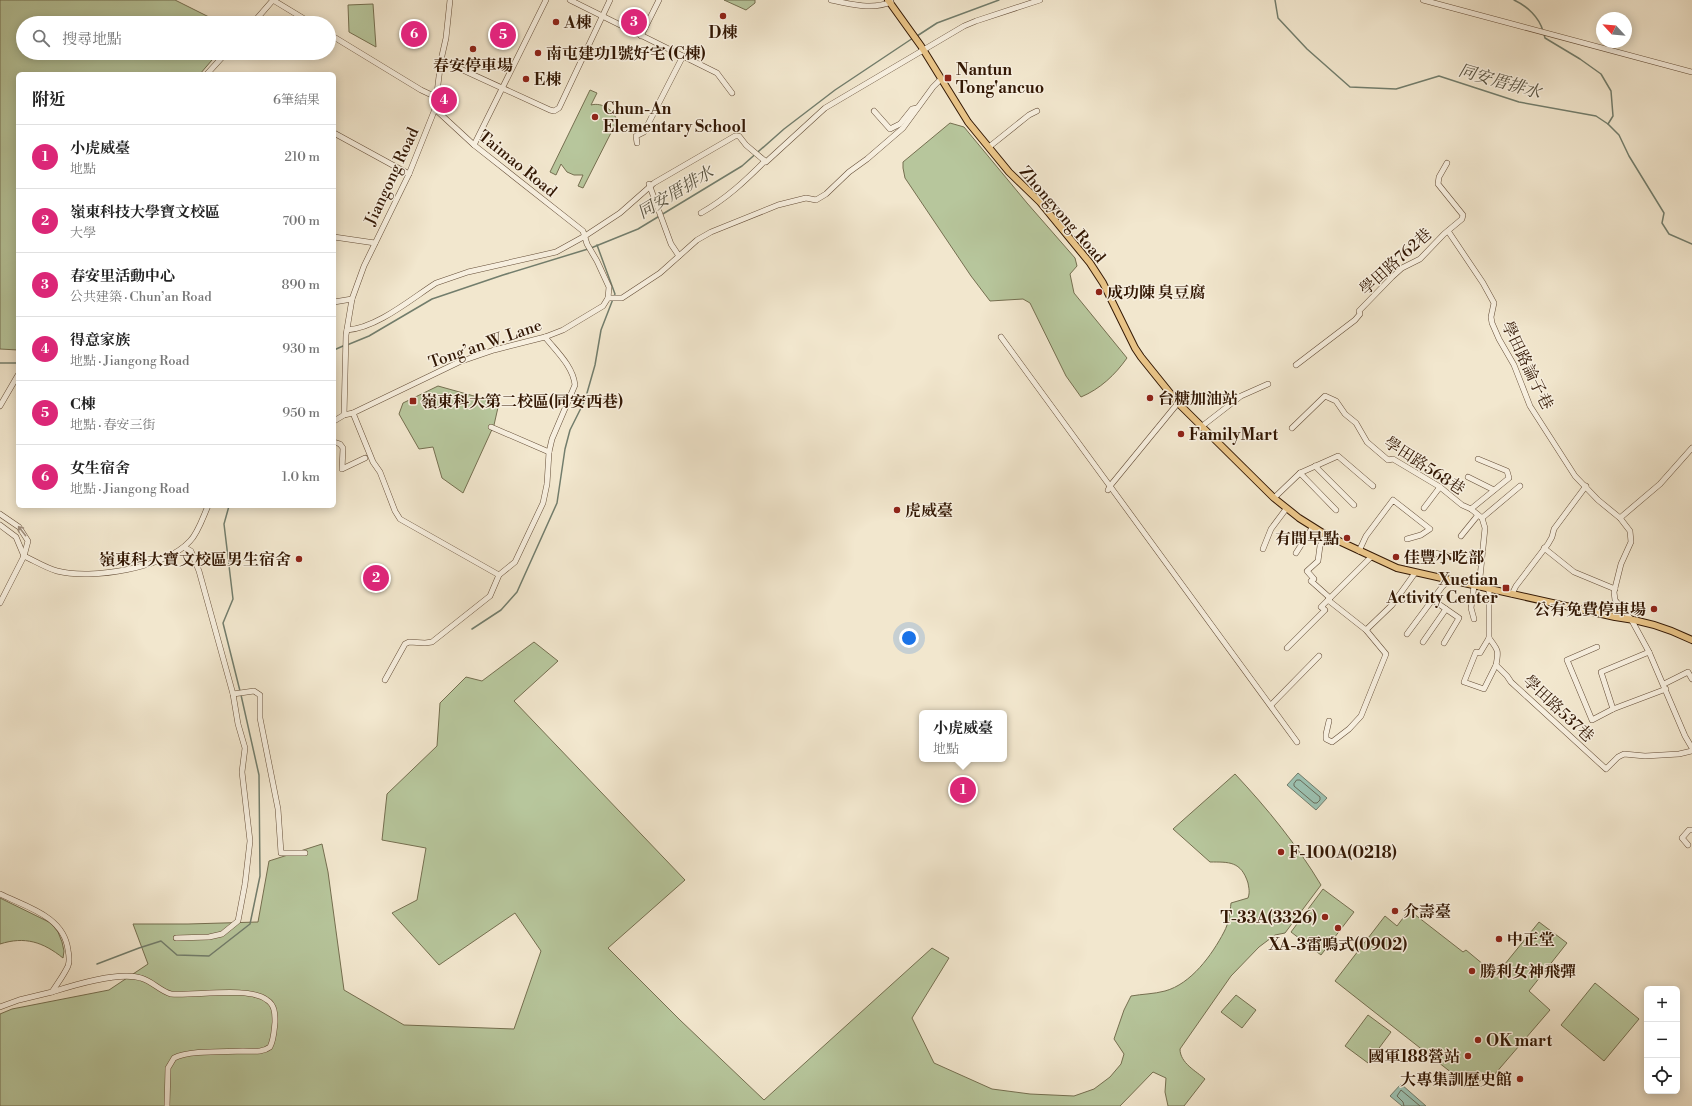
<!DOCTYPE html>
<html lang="zh-TW">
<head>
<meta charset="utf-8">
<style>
  body { margin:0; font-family:"Libre Bodoni","Noto Serif TC",serif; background:#f2f2f2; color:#222 }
  .controls { position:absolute; right:12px; bottom:12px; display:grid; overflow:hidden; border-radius:6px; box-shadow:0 2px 10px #0003 }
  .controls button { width:36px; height:36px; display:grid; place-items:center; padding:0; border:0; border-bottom:1px solid #e0e0e0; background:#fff; color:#222; font:20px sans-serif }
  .compass { position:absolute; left:1596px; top:12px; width:36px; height:36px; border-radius:50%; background:#fff; box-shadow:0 2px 10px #0003; rotate:296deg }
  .you { position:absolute; left:909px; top:638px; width:14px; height:14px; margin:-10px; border:3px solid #fff; border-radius:50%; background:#1a73e8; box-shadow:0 0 0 6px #1a73e833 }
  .badge { display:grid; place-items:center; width:26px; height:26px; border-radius:50%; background:#db2777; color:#fff; font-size:13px; font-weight:700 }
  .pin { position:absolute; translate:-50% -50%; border:2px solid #fff; box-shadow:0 1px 4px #0006 }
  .popup { position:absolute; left:919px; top:710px; width:88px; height:52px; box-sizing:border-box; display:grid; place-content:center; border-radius:6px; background:#fff; filter:drop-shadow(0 1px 3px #0005); font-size:13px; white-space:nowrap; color:#767676 }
  .popup b { font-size:15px; color:#222 }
  .popup::after { content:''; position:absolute; left:50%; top:100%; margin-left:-8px; border:8px solid transparent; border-top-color:#fff }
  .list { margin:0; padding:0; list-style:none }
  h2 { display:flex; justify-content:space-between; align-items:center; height:52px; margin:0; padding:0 16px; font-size:17px }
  h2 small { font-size:13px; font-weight:400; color:#767676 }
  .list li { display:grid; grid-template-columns:26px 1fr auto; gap:12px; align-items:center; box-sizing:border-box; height:64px; padding:0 16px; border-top:1px solid #e0e0e0 }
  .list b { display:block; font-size:15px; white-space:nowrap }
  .list p { margin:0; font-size:13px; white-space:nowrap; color:#767676 }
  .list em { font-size:13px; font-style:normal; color:#767676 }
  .icon { flex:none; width:22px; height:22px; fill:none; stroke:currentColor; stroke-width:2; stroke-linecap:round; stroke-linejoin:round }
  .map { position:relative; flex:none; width:1692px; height:1106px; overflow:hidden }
  .search { position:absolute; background:#fff; box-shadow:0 2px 10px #0003; left:16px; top:16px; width:320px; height:44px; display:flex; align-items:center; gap:10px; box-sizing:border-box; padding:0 14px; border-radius:22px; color:#767676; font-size:15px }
  .panel { position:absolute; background:#fff; box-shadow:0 2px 10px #0003; left:16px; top:72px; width:320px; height:436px; border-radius:6px }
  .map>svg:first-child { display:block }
  .green { fill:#b7c69c; stroke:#756f50 }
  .water { fill:#9cc1b1; stroke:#727d6c }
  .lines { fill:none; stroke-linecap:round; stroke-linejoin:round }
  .shore { stroke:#686c5a; stroke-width:1 }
  .stream { stroke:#727d6c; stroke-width:1.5 }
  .minor-casing { stroke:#634c36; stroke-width:6 }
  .major-casing { stroke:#331804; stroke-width:8 }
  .minor { stroke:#f7efdf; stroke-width:5 }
  .major { stroke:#e9c487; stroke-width:6 }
  .oneway { stroke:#9f8e7c }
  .poi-dot { fill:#8f2418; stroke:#f7efdf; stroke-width:1.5 }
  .labels { text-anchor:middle; stroke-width:3; stroke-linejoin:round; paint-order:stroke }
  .poi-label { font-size:16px; font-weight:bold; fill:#331804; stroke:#f7efdf; text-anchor:start }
  .street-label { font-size:16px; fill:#331804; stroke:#f7efdf }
  .water-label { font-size:17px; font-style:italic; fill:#585341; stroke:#f7efdf }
</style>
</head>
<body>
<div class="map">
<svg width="1692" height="1106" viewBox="0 0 1692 1106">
  <rect width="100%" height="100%" fill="#f2e7ce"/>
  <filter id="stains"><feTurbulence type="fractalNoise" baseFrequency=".005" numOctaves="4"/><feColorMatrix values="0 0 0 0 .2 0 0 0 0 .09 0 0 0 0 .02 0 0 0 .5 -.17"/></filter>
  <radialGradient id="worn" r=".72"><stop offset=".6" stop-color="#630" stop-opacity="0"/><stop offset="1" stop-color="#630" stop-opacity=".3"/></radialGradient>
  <g class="green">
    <polygon points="0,0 175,0 221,23 23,23 23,53 218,53 200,74 18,74 18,350 0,349"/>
    <polygon points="724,0 755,0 755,3 746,10"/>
    <polygon points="373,4 376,47 349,32 348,5"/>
    <path d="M 590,90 L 597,93 L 591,105 C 602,102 614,110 617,121 L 583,188 L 578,186 L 583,175 L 574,175 L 567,172 L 561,164 L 556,175 L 550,172 Z"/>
    <path d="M 950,123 L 964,127 L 1027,203 L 1075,258 L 1077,266 L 1070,274 L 1074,293 L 1127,358 C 1115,375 1100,389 1081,397 L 1066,376 L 1030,303 L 1023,299 L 990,301 L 971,276 L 905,178 L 903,168 L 903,162 Z"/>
    <polygon points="438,386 499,403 494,425 463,493 442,478 433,447 419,449 399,414 403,403"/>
    <path d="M 534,642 L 558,661 L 514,701 L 685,880 L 608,948 L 680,1020 L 764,1100 L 932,948 L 949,958 L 912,1018 L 934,1063 L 992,1089 L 1030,1094 L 1074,1096 L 1094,1089 L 1110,1077 L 1121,1064 L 1124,1054 L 1114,1039 L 1124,1010 L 1131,996 C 1142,994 1154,994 1165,991 C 1191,984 1212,955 1224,932 C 1229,923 1230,912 1231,903 L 1248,898 C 1250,892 1249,889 1248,883 C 1241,861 1229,862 1210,862 L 1173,829 L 1235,774 C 1267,808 1297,845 1321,885 L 1285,933 L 1275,935 L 1259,947 L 1231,976 L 1180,1049 C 1180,1063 1196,1071 1205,1079 L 1184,1106 L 1168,1106 L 1165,1092 L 1166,1078 L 1153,1072 L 1120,1106 L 0,1106 L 0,1014 L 12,1009 L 109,990 L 148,964 L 133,924 L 188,924 L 258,922 L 269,861 L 322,844 L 328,872 L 344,990 L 404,1025 L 514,1029 L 541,951 L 515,913 L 439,965 L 392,913 L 417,900 L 426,848 L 382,840 L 387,794 L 437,746 L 440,703 L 466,677 L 482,681 Z"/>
    <polygon points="1323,889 1354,912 1321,955 1291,932"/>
    <path d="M 0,898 L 51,923 L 58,932 L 62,942 L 64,951 L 63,958 C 43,942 25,936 0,944 Z"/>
    <polygon points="1409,910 1463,952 1466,950 1496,975 1539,922 1567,943 1529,991 1550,1010 1488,1082 1481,1080 1474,1084 1471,1088 1335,981 1385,916 1397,926"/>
    <polygon points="1595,983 1639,1019 1604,1061 1561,1025"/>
    <polygon points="1236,995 1256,1010 1242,1028 1221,1012"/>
    <polygon points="1368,1015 1391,1032 1368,1063 1345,1046"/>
  </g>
  <g class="water">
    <polygon points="1298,773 1327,798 1316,810 1287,785"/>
    <polygon points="1401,1084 1426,1106 1402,1106 1390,1096"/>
  </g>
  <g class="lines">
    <g class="shore">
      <polygon points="1297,780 1300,780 1320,797 1320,800 1317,803 1314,803 1294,786 1294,784"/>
      <polyline points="1404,1106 1403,1102 1397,1096 1401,1090 1420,1106"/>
    </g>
    <g class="stream">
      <polyline points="1275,0 1278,18 1307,49 1350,87 1396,89 1439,76 1519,102 1596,116 1608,124 1619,135 1629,156 1664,213 1662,223 1669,234 1692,244"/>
      <path d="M 1514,0 C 1527,6 1539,17 1543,31"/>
      <polyline points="1544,34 1545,38 1580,59 1601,74 1611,91 1613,116 1608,124"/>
      <polyline points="917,36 937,23 999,0"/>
      <polyline points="597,245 615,294 614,296"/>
      <polyline points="591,248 638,229 742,166 784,129 835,90 913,38"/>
      <polyline points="347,345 369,336 432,299 503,275 588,249"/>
      <polyline points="334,350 343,346"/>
      <polyline points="0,363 18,363"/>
      <polyline points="229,506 224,524 233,599 223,623 240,691"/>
      <polyline points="472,629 501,610 517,592 557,503 565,449 570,430 585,400 595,365 601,330 613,299"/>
      <polyline points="97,964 139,948 161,941 177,955 209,956 250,924 260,876 259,775 241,695"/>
    </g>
    <g class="minor-casing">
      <g id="minor">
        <polyline points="273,0 311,23"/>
        <polyline points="570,0 717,73 732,93"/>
        <path d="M 831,0 C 849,4 873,10 891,2"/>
        <polyline points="1423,0 1692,72"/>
        <polyline points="253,23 273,0"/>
        <polyline points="329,34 421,90 436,97"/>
        <polyline points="641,36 659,0"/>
        <polyline points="441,60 550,110 554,111 559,108 610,0"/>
        <polyline points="207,74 226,53"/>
        <polyline points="874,111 890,129 900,124 912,109 917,108"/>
        <polyline points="334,133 409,174"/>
        <polyline points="637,143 636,136 644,132 683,56"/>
        <polyline points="474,145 546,0"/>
        <polyline points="989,147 1029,115 1037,111"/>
        <polyline points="649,184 671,244 679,256"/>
        <path d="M 701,213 C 726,199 745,181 765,161 L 766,162 L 825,108 L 964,26 L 976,21 L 1040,0"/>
        <polyline points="1448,231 1483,283 1494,303 1491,317 1492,323 1499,339 1514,365 1530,406 1575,476 1598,500 1620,518 1630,531 1631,542 1621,564 1614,592 1615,600 1631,619 1649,652 1685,736 1692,748"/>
        <polyline points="334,237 375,243"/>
        <polyline points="608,298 622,298 660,273 697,240 711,232 778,205 806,198 816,200 826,194 849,172 867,159 903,128 933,87 941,79"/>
        <polyline points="334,302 352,299"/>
        <path d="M 347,330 C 377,328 411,299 436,283 L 468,272 L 556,252 L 585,236 L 620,213 L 654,183 L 735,136 L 739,136 L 746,145 L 765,161"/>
        <polyline points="1001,337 1297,742"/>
        <polyline points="1296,365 1355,320 1360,314 1359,311 1392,277 1402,268 1420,259 1444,234 1462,219 1463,215 1438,184 1439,177 1447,163"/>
        <polyline points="0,406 18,375"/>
        <polyline points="353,413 373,462 380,472 395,511 400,519 499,575"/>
        <polyline points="344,415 346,335 352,299 364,266 409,174 435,109 441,60 446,38 450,0"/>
        <polyline points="334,421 344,415 353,413 459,362 494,350 545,337 563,330 603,306 608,298 609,287 597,261 587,244 583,231 474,145 435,109"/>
        <polyline points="491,427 549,452"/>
        <polyline points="1201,427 1241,396 1268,384"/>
        <polyline points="1292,428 1325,396 1336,401 1345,414 1356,423 1367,442 1388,460 1393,459 1440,487 1462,505 1471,509 1482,518 1485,528 1479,587"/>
        <polyline points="334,442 340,444 343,448 342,469 365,458"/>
        <polyline points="1315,466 1354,505"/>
        <polyline points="1300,473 1336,510"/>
        <polyline points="1468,477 1494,490"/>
        <polyline points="1108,490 1110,486 1178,403"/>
        <polyline points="1274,498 1300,473 1338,456 1373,486"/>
        <polyline points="1424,508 1440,487"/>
        <polyline points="1471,509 1509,478 1507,471 1478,459"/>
        <polyline points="0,514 19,527 28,541 24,556 0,603"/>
        <polyline points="1482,518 1520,486"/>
        <polyline points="1620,518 1660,484 1692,448"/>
        <polyline points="0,525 16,537 24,556"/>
        <polyline points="1326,535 1320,546 1318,561 1307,571 1314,579 1311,581 1330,598"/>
        <polyline points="1461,536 1478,515"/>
        <polyline points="1544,548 1574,572 1615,589"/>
        <polyline points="1263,549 1271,529 1286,509"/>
        <polyline points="1359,551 1366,536 1393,500 1430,529 1421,535 1407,539"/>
        <polyline points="1430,552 1481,563"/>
        <polyline points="1296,553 1312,528"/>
        <path d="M 24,556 C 35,561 46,568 57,571 C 92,580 165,568 190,541 C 198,533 203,517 208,506"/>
        <polyline points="1474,586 1471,608 1474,619"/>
        <polyline points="1489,589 1489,638 1480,653 1476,652 1464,682 1484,689 1496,665"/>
        <polyline points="1512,594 1516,586 1548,544 1552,537 1554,529 1586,486"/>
        <polyline points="1328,600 1366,630 1386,654 1361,716 1349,729 1332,742 1326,739 1326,734 1329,721"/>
        <polyline points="1433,600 1459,618 1444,643"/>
        <polyline points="1366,630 1392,605 1415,573"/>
        <polyline points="1407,634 1442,587 1449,580"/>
        <path d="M 1489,638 C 1498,650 1499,650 1496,665 L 1507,676 L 1511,682 L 1606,769 L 1618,757 L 1624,754 L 1645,756 L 1679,754 L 1692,751"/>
        <polyline points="1423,642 1446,609"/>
        <polyline points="1597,647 1567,660 1592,720 1613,709 1666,689"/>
        <polyline points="1287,648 1325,610 1321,607 1371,557"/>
        <path d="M 385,680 L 405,644 L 409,642 L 425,643 L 432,642 L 490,596 L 499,575 L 515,562 L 543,503 L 547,484 L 549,452 L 552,439 L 575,385 C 573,366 556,351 545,337"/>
        <polyline points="1664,684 1688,672 1692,679"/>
        <polyline points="233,694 254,691 260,695 260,718 278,809 281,853 305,853"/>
        <polyline points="1271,705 1319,656"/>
        <polyline points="1613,709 1601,672 1649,652"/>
        <polyline points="1688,845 1682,838 1689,830 1692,830"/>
        <path d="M 0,894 C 26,907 64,916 68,950 C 69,955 70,961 68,966 C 64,975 57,984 52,992 L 19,1000 L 0,1007"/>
        <polyline points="176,938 209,937 222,934 238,921 245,884 250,841 242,772 245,748 238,724 233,694 199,571 191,551 184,547"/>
        <path d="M 52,992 C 74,985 119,971 141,978 C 152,981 160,991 171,994 C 195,996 249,986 267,1000 C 275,1005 275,1014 275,1022 C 274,1031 274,1039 270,1047 C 262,1053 253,1051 243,1051 C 225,1052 189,1050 174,1058 L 168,1068 L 167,1106"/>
      </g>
    </g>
    <g class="major-casing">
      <path id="major" d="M 888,0 L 921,46 L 968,122 L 1009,172 L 1040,202 L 1090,263 L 1103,283 L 1135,348 L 1141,357 L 1178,403 L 1274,498 L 1299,518 L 1326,535 L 1397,568 L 1615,617 C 1641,620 1668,628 1692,640"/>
    </g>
    <use href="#minor" class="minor"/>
    <use href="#major" class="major"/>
  </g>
  <defs><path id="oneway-shaft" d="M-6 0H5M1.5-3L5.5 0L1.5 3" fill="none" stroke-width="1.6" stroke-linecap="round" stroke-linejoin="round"/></defs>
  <use class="oneway" href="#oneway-shaft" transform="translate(22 531) rotate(-128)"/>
  <g class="poi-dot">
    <circle cx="723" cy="16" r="4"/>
    <circle cx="556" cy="22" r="4"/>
    <circle cx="473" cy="49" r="4"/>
    <circle cx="538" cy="53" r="4"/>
    <rect x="944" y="74" width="8" height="8" rx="2"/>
    <circle cx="526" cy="79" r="4"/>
    <circle cx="595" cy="117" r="4"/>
    <circle cx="1099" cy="292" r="4"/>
    <circle cx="1150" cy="398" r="4"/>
    <rect x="409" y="397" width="8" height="8" rx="2"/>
    <circle cx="1181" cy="434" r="4"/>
    <circle cx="897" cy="510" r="4"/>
    <circle cx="1347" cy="538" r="4"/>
    <circle cx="1396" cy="557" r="4"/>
    <circle cx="299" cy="559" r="4"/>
    <rect x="1502" y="584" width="8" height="8" rx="2"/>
    <circle cx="1654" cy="609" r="4"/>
    <circle cx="1281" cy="852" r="4"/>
    <circle cx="1395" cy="911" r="4"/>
    <circle cx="1325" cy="917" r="4"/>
    <circle cx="1338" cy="928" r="4"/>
    <circle cx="1499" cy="939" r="4"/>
    <circle cx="1472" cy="971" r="4"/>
    <circle cx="1478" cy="1040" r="4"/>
    <circle cx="1468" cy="1056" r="4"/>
    <circle cx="1520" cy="1079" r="4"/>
  </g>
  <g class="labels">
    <g class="poi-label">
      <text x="564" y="28">A棟</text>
      <text x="723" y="38" text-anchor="middle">D棟</text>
      <text x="546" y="59">南屯建功1號好宅 (C棟)</text>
      <text x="473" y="71" text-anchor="middle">春安停車場</text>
      <text x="956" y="75">Nantun<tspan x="956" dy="18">Tong'ancuo</tspan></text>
      <text x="534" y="85">E棟</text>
      <text x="603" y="114">Chun-An<tspan x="603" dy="18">Elementary School</tspan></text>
      <text x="1107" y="298">成功陳 臭豆腐</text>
      <text x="1158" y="404">台糖加油站</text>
      <text x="421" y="407">嶺東科大第二校區(同安西巷)</text>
      <text x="1189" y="440">FamilyMart</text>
      <text x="905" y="516">虎威臺</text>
      <text x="1339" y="544" text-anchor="end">有間早點</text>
      <text x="1404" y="563">佳豐小吃部</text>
      <text x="291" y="565" text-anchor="end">嶺東科大寶文校區男生宿舍</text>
      <text x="1498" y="585" text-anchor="end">Xuetian<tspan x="1498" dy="18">Activity Center</tspan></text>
      <text x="1646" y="615" text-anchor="end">公有免費停車場</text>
      <text x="1289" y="858">F-100A(0218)</text>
      <text x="1403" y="917">介壽臺</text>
      <text x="1317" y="923" text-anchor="end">T-33A(3326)</text>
      <text x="1507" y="945">中正堂</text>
      <text x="1338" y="950" text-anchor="middle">XA-3雷鳴式(0902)</text>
      <text x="1480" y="977">勝利女神飛彈</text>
      <text x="1486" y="1046">OK mart</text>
      <text x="1460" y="1062" text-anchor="end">國軍188營站</text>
      <text x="1512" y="1085" text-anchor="end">大專集訓歷史館</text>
    </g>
    <g class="street-label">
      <text transform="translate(518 163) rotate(39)" y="6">Taimao Road</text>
      <text transform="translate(391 176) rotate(-65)" y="6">Jiangong Road</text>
      <text transform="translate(1063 214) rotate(49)" y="6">Zhongyong Road</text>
      <text transform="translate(1395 261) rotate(-42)" y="6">學田路762巷</text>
      <text transform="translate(485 343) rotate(-19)" y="6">Tong’an W. Lane</text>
      <text transform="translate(1528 365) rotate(64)" y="6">學田路論子巷</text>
      <text transform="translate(1425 465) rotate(33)" y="6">學田路568巷</text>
      <text transform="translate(1559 708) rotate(43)" y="6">學田路537巷</text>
    </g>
    <g class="water-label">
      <text transform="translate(1500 81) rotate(16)" y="6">同安厝排水</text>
      <text transform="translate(675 192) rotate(-31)" y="6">同安厝排水</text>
    </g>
  </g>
  <rect width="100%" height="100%" filter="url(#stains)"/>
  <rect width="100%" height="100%" fill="url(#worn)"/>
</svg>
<div class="controls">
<button>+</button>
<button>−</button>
<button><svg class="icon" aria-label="locate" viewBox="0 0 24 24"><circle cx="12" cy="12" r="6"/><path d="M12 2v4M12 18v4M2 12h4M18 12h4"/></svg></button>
</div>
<svg class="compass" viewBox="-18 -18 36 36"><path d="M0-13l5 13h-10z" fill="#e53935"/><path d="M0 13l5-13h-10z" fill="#767676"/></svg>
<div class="you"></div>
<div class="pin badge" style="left:963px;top:790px">1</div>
<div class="popup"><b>小虎威臺</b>地點</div>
<div class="pin badge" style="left:376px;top:578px">2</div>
<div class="pin badge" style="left:634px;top:22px">3</div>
<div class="pin badge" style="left:444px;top:100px">4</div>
<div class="pin badge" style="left:503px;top:35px">5</div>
<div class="pin badge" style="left:414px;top:34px">6</div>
<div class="search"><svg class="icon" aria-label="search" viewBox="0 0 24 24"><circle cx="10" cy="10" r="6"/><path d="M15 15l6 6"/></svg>搜尋地點</div>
<section class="panel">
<h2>附近<small>6筆結果</small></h2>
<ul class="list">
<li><span class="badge">1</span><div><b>小虎威臺</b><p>地點</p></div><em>210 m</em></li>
<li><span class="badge">2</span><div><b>嶺東科技大學寶文校區</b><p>大學</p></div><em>700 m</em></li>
<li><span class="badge">3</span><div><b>春安里活動中心</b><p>公共建築 · Chun’an Road</p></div><em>890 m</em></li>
<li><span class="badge">4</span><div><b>得意家族</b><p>地點 · Jiangong Road</p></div><em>930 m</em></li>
<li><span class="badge">5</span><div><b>C棟</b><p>地點 · 春安三街</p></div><em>950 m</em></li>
<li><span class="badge">6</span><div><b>女生宿舍</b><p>地點 · Jiangong Road</p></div><em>1.0 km</em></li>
</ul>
</section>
</div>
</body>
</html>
